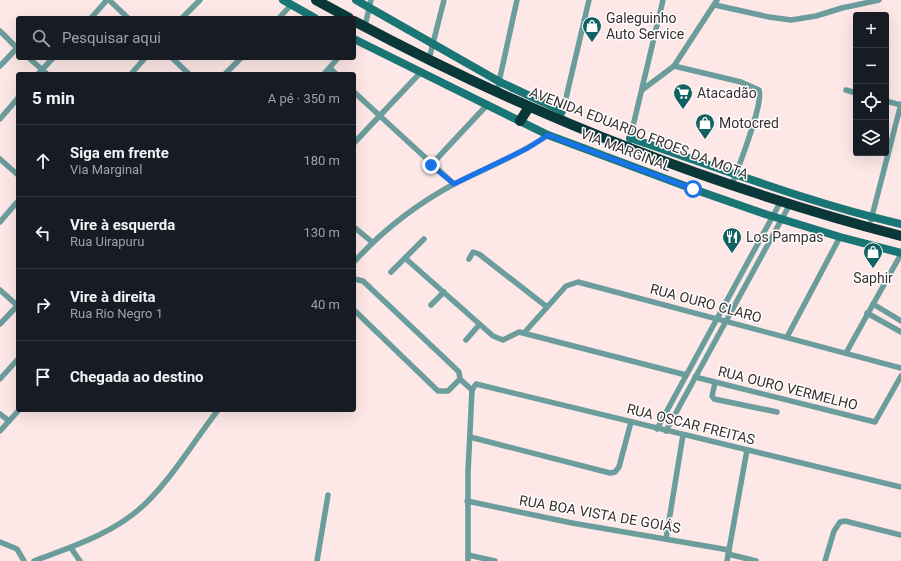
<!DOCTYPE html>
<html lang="pt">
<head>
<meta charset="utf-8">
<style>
  body { margin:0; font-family:Roboto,sans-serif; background:#20242c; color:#f1f3f6 }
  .controls { position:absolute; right:12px; top:12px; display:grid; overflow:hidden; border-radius:4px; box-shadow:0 4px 16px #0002 }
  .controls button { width:36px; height:36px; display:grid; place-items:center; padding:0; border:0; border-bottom:1px solid #363941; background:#171b24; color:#f1f3f6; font:20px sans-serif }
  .stop { position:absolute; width:12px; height:12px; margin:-9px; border:3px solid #1a73e8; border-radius:50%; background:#fff }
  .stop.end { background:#1a73e8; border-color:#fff; box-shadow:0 1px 4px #0008 }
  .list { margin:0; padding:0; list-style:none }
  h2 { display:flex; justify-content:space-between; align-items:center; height:52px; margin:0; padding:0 16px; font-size:17px }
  h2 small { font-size:13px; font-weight:400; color:#9ea1a6 }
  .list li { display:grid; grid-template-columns:26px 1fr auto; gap:12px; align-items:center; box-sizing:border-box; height:72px; padding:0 16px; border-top:1px solid #363941 }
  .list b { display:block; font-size:15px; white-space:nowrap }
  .list p { margin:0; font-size:13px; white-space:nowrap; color:#9ea1a6 }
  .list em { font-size:13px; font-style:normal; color:#9ea1a6 }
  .icon { flex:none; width:22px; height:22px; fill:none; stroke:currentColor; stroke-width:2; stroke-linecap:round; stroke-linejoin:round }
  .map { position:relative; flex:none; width:901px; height:561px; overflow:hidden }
  .search { position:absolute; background:#171b24; box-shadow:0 4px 16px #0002; left:16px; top:16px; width:340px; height:44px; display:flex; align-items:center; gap:10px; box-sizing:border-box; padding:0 14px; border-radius:4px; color:#9ea1a6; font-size:15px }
  .panel { position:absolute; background:#171b24; box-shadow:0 4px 16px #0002; left:16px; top:72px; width:340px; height:340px; border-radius:4px }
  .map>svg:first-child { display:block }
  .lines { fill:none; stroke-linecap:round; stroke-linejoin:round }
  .street { stroke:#6b9d9c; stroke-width:5.5 }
  .secondary { stroke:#1a7675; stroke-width:8 }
  .highway { stroke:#0a3838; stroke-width:10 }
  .route { stroke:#1a73e8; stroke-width:5 }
  .labels { text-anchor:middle; stroke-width:3; stroke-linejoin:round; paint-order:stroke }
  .poi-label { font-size:14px; fill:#392f2f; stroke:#fff; text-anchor:start }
  .street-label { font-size:14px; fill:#392f2f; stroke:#fff }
</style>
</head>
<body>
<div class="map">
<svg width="901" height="561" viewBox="0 0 901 561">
  <rect width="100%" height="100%" fill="#fde7e7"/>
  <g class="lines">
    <g class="street">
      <polyline points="109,0 128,18"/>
      <polyline points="715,5 769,17 791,20 816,16 842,8 879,0"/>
      <polyline points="91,18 107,0"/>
      <polyline points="182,18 200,0"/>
      <polyline points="279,18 291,5"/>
      <polyline points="365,26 371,0"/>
      <polyline points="0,31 18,49"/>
      <polyline points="29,58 47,74"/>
      <polyline points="172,58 189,74"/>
      <polyline points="429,59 444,0"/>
      <polyline points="0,66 17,48"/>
      <path d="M 674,66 L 741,82 L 759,90 C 764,104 738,167 732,185"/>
      <polyline points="330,68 336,74"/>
      <polyline points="38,74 53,58"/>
      <polyline points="131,74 145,58"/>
      <polyline points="225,74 241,58"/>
      <polyline points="324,74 338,58"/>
      <polyline points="642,90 674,66 717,0"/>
      <polyline points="846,90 856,93"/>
      <polyline points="497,91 517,0"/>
      <polyline points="354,92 454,184"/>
      <polyline points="886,101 901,105"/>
      <polyline points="562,115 589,0"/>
      <polyline points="0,119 18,98"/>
      <polyline points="354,143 421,72"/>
      <polyline points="628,147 663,0"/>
      <polyline points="0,159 18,175"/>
      <polyline points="431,165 487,105"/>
      <polyline points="871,220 901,104"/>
      <polyline points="0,222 18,201"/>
      <polyline points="354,227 372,242"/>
      <polyline points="405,258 493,336 503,340 519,332 686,375"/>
      <polyline points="469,259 473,252 479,254 547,307"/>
      <path d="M 354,262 C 382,231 417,204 454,184 C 486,168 519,155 548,135"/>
      <polyline points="391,272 424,239"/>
      <polyline points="354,279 363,281 456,369 459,372 460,379 448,391 438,391 354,310"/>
      <polyline points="0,290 18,306"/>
      <polyline points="873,304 901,321"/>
      <polyline points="431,305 444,292"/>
      <polyline points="867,313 901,332"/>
      <polyline points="0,324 18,305"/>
      <polyline points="524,333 566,286 578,282 901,368"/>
      <polyline points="787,337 840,237"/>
      <polyline points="466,340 479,325"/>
      <polyline points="846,353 901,254"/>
      <polyline points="695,377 875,422 901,376"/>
      <polyline points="0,379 18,359"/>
      <polyline points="460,379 472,390"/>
      <polyline points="715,383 712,396 714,399 777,412"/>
      <polyline points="0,414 9,421"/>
      <polyline points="657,429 781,201"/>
      <polyline points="0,431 19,410"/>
      <polyline points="666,431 790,204"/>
      <polyline points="470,437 610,473 615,472 619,467 631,422"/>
      <polyline points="467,501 572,523 729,550"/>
      <polyline points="666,539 683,435"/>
      <polyline points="0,542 17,549 24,561"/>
      <polyline points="71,548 80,561"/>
      <polyline points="728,554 756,561"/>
      <polyline points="468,555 495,561"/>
      <path d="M 34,561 C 72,547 115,533 145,504 C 173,477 194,441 218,410"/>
      <polyline points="317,561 328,495"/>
      <polyline points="468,561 468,472 472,390 476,384 901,487"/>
      <polyline points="727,561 747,450"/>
      <polyline points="825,561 834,531 840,522 845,521 901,535"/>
    </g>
    <g class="secondary">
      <polyline points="283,0 315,18"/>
      <polyline points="356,0 500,82 562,111"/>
      <polyline points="354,39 548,135 693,189 765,214 840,237 901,253"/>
      <path d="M 630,138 C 720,168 809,203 901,224"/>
    </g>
    <g class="highway">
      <polyline points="316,0 349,18"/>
      <path d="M 354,21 C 527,114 711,186 901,236"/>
      <polyline points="520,121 529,107"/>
    </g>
  </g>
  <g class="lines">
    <polyline class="route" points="431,165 454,184 528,148 548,135 693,189"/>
  </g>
  <defs>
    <g id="shop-pin" transform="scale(1)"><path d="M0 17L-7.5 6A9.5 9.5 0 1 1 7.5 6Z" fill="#126262" stroke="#fff"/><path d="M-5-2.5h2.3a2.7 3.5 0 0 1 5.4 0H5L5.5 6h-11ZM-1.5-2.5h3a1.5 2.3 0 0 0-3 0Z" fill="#fff"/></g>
    <g id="supermarket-pin" transform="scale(1)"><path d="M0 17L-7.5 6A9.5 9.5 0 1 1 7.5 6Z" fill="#126262" stroke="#fff"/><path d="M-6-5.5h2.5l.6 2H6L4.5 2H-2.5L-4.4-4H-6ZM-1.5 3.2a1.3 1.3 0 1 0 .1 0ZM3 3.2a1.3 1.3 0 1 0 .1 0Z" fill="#fff"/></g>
    <g id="restaurant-pin" transform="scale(1)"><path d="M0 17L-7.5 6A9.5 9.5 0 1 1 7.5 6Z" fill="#126262" stroke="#fff"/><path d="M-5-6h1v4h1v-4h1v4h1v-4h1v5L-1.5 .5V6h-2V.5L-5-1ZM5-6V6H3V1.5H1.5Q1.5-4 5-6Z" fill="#fff"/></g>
  </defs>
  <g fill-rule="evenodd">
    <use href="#shop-pin" x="592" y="26"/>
    <use href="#supermarket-pin" x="683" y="93"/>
    <use href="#shop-pin" x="705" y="123"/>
    <use href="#restaurant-pin" x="732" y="237"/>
    <use href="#shop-pin" x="873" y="252"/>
  </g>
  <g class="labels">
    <g class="poi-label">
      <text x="606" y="23">Galeguinho<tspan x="606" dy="16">Auto Service</tspan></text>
      <text x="697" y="98">Atacadão</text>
      <text x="719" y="128">Motocred</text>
      <text x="746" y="242">Los Pampas</text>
      <text x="873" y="283" text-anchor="middle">Saphir</text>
    </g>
    <g class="street-label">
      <text transform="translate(639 133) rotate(21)" y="5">AVENIDA EDUARDO FROES DA MOTA</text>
      <text transform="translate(626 150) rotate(21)" y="5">VIA MARGINAL</text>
      <text transform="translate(706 303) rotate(15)" y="5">RUA OURO CLARO</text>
      <text transform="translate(788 388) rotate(14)" y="5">RUA OURO VERMELHO</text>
      <text transform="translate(691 424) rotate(14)" y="5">RUA OSCAR FREITAS</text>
      <text transform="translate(600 514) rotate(10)" y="5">RUA BOA VISTA DE GOIÁS</text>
    </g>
  </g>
</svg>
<div class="controls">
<button>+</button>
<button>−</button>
<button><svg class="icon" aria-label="locate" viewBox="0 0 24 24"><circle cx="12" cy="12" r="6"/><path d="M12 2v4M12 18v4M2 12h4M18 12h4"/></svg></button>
<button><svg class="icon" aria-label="layers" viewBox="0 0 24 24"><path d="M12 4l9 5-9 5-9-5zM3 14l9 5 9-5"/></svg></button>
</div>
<div class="stop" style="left:693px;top:189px"></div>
<div class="stop end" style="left:431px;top:165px"></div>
<div class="search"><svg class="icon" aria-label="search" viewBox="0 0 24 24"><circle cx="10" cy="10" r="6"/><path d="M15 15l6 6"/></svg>Pesquisar aqui</div>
<section class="panel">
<h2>5 min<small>A pé · 350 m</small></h2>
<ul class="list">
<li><svg class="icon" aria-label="ahead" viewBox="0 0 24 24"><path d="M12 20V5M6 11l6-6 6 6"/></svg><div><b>Siga em frente</b><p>Via Marginal</p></div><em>180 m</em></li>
<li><svg class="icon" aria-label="left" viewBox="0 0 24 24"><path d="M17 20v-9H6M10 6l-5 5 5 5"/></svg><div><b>Vire à esquerda</b><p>Rua Uirapuru</p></div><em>130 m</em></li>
<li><svg class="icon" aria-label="right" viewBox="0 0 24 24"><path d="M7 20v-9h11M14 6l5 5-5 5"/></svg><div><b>Vire à direita</b><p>Rua Rio Negro 1</p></div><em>40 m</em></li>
<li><svg class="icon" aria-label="arrive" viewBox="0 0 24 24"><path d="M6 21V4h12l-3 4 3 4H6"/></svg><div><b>Chegada ao destino</b></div></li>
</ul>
</section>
</div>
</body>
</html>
